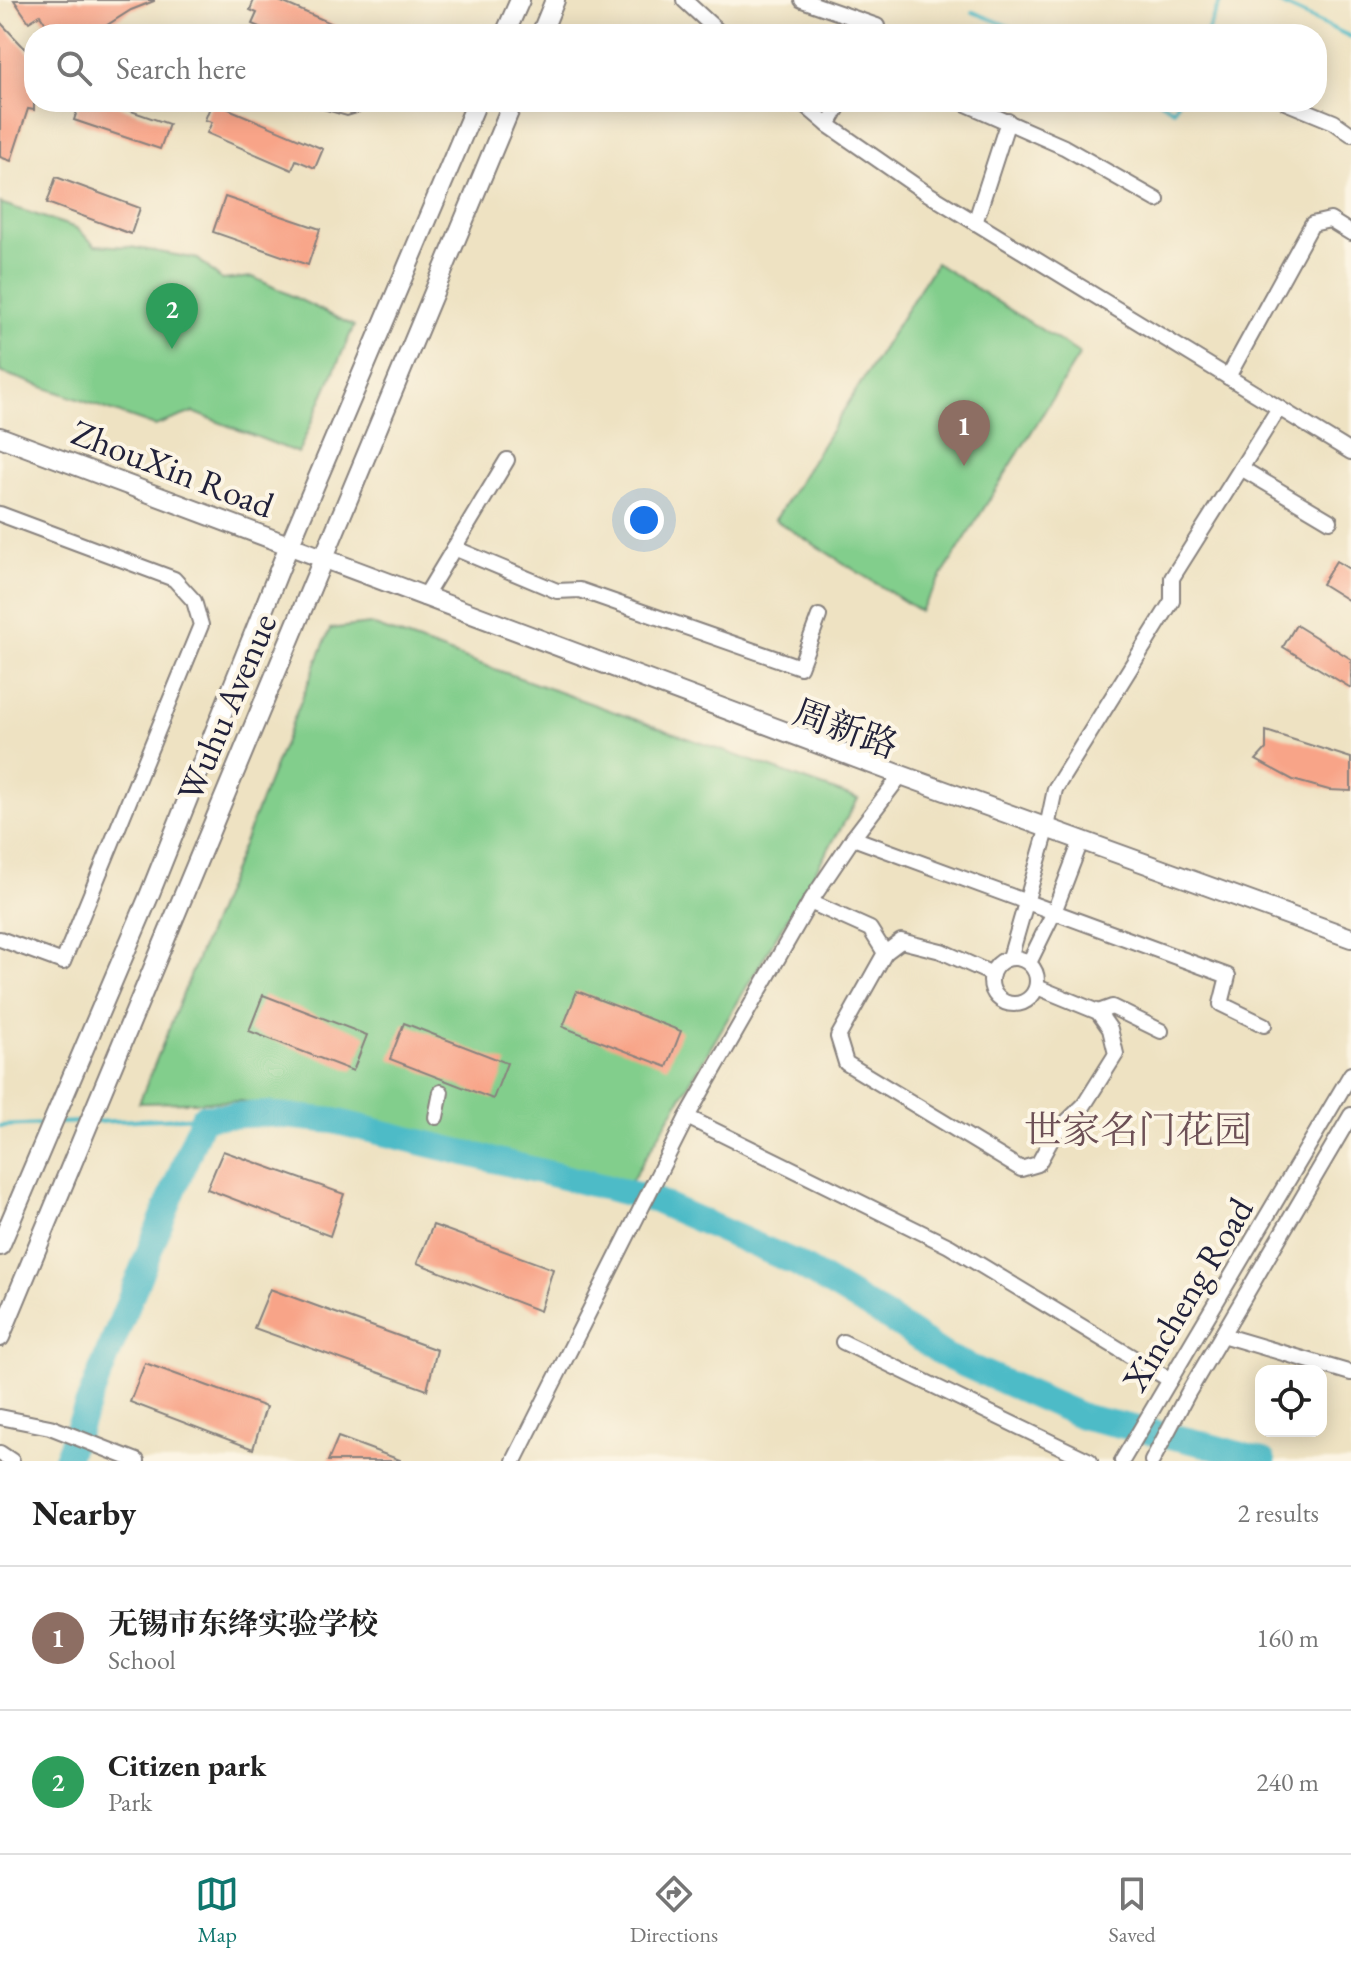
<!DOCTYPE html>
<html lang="en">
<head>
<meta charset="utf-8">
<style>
  body { margin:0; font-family:"EB Garamond","Noto Serif SC",serif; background:#f6f6f6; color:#222 }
  .controls { position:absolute; right:24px; bottom:24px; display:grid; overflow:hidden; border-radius:16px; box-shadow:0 4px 20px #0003 }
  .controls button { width:72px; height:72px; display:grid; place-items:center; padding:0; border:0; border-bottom:2px solid #e0e0e0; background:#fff; color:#222; font:40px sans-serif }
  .you { position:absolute; left:644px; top:520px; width:28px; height:28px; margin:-20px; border:6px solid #fff; border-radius:50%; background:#1a73e8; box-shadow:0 0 0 12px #1a73e833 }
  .badge { display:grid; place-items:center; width:52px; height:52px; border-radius:50%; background:#0f766e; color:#fff; font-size:26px; font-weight:700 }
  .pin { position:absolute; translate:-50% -66px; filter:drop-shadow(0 2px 4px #0008) }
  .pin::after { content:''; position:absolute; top:42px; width:28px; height:24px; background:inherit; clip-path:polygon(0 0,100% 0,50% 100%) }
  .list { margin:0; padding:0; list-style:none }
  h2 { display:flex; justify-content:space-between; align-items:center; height:104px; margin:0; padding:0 32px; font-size:34px }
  h2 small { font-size:26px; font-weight:400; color:#767676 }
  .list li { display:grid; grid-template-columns:52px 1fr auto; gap:24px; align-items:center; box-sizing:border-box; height:144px; padding:0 32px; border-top:2px solid #e0e0e0 }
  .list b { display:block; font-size:30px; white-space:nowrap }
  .list p { margin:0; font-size:26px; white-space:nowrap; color:#767676 }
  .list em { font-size:26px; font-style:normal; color:#767676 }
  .icon { flex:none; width:44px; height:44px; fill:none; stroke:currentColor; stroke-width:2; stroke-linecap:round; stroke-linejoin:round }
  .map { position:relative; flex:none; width:1351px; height:1461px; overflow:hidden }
  .search { position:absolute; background:#fff; box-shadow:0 4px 20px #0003; left:24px; right:24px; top:24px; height:88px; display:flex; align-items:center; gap:20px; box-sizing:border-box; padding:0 28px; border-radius:32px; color:#767676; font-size:30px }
  .sheet { height:392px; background:#fff }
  nav { display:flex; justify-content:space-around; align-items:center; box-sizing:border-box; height:112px; border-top:2px solid #e0e0e0; background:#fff; font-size:22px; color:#767676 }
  nav a { display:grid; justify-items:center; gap:4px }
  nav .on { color:#0f766e }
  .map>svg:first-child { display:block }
  .green { fill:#82ce8c; stroke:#527864; stroke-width:2 }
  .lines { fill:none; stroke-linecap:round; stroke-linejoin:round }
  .stream { stroke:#4dbbc7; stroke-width:4 }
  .river { stroke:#4dbbc7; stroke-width:26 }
  .building { fill:#f8a488 }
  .minor-casing { stroke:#88827e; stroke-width:18 }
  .major-casing { stroke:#88827e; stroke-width:22 }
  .minor { stroke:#fff; stroke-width:14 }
  .major { stroke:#fff; stroke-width:18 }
  .labels { text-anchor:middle; stroke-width:8; stroke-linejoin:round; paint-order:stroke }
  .street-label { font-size:36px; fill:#22223b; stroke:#fcf5e5 }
  .neighbourhood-label { font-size:38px; fill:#6d5056; stroke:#fcf5e5 }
</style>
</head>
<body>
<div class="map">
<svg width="1351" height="1461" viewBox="0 0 1351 1461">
  <rect width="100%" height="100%" fill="#fcf5e5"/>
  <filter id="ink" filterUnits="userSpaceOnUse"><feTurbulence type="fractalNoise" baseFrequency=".0125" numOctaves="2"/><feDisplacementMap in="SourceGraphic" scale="16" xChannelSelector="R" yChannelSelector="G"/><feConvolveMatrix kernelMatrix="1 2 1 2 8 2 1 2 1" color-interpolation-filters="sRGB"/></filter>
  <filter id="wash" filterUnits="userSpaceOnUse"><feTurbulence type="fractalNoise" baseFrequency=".006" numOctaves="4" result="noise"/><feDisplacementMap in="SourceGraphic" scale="32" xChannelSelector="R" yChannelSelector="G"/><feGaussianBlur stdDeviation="1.8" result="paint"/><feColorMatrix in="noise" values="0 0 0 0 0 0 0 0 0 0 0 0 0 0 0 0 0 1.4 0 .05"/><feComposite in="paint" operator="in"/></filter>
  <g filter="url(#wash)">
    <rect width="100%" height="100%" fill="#eee2c2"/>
    <g class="green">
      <polygon points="0,203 76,228 95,245 131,247 198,259 222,280 253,277 354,326 298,453 193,412 155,426 0,372"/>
      <polygon points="936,263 1080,354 920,611 775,520"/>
      <polygon points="369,624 858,799 625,1192 243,1101 139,1103 330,629"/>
    </g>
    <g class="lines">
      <g class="stream">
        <polyline points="1272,0 1351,37"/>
        <polyline points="973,12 1029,34"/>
        <polyline points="1206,34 1221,0"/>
        <polyline points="1160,102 1174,110 1177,102"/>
        <polyline points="94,1122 203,1117"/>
        <polyline points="58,1123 82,1122"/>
        <polyline points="0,1126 46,1124"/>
      </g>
      <polyline class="river" points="65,1461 203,1117 265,1114 334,1121 649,1198 796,1263 888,1318 947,1357 1084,1417 1192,1441 1263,1461"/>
    </g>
    <g id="blocks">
      <g class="building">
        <polygon points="14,0 154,0 154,1 131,10 93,34 53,34 40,15 29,22"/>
        <polygon points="254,0 277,0 356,34 276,34 252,24 257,13 250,10"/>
        <polygon points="0,22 34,58 34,110 28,109 11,161 0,157"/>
        <polygon points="80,102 105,102 169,124 160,149 74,120"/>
        <polygon points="212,102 323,149 315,168 296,160 292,170 207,133 212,122 205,120"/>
        <polygon points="309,102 383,102 384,105 347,116 309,105"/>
        <polygon points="56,177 140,208 131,234 47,203"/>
        <polygon points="225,197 320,229 308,265 213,232"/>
        <polygon points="1336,561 1351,570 1351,602 1322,584"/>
        <polygon points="1296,625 1351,659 1351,688 1283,647"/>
        <polygon points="1266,731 1351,758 1351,791 1329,790 1293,780 1256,760 1266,749"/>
        <polygon points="577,991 681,1031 667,1067 563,1027"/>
        <polygon points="263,995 367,1035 353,1071 249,1031"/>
        <polygon points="404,1023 507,1063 493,1099 390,1059"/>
        <polygon points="223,1151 344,1194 330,1236 207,1189"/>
        <polygon points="433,1225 553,1269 540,1311 417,1263"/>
        <polygon points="270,1289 437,1350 427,1390 254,1328"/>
        <polygon points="145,1363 266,1407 253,1449 130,1402"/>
        <polygon points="338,1437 400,1460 400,1461 328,1461"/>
      </g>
    </g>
  </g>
  <g filter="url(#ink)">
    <use href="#blocks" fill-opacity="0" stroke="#88827e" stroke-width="2"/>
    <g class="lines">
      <g class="minor-casing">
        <g id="minor">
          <polyline points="684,0 721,34"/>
          <polyline points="802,0 877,26 874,34"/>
          <polyline points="801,102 828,125 922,190 1351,452"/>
          <polyline points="962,102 1064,147 1157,200"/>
          <polyline points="1285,102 1334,122 1351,134"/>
          <polyline points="828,125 841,102"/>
          <polyline points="975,223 1008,121"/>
          <polyline points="1228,377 1312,224 1330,220 1351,233"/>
          <polyline points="1241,468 1330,521"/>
          <polyline points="0,514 174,579 194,601 201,625 63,962 0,939"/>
          <polyline points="454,548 557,591 580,590 800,667 819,616"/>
          <polyline points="424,598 507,460"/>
          <polyline points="901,775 853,838 810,902 687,1117 949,1246 1170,1380"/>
          <polyline points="853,838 1228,976 1221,1004 1264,1025"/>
          <polyline points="810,902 870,929 885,953 838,1037 846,1063 1021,1169 1038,1164 1055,1133 1084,1105 1116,1054 1110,1029 1098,1012 1037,987"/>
          <polyline points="885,953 901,941 941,951 992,974"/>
          <circle cx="1014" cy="981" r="23"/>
          <polyline points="1010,958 1045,837 1055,789 1172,601 1172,578 1279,408"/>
          <polyline points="1029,963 1054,912 1081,841"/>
          <polyline points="1098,1012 1112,1007 1161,1031"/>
          <polyline points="436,1117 441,1092"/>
          <polyline points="1222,1335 1351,1373"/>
          <polyline points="843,1342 1090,1461"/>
          <polyline points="0,1417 50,1427 137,1461"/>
          <polyline points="0,1453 12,1461"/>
          <polyline points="514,1461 687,1117"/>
          <polyline points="1122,1461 1351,1074"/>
          <polyline points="1152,1461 1188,1393 1351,1115"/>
        </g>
      </g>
      <g class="major-casing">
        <g id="major">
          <polyline points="505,34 520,0"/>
          <polyline points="541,34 555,0"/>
          <polyline points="0,437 901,775 1351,938"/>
          <polyline points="0,1246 149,896 286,553 477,102"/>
          <polyline points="0,1337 513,102"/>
        </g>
      </g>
      <use href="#minor" class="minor"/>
      <use href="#major" class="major"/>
    </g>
  </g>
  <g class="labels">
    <g class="street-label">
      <text transform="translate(173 468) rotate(21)" y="13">ZhouXin Road</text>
      <text transform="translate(226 707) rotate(-67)" y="13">Wuhu Avenue</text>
      <text transform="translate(846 728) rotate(20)" y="13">周新路</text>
      <text transform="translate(1187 1294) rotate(-59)" y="13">Xincheng Road</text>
    </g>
    <g class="neighbourhood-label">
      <text x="1138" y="1143">世家名门花园</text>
    </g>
  </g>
</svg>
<div class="controls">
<button><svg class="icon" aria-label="locate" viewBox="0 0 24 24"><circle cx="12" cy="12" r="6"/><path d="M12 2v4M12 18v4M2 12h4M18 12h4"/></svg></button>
</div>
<div class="you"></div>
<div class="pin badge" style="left:964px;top:466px;background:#8d6e63">1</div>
<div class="pin badge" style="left:172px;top:349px;background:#2e9e5b">2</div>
<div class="search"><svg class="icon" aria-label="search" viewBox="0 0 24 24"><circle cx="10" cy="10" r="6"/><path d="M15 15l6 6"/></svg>Search here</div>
</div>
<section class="sheet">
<h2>Nearby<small>2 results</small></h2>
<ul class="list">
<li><span class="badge" style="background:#8d6e63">1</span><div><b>无锡市东绛实验学校</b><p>School</p></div><em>160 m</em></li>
<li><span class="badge" style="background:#2e9e5b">2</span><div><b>Citizen park</b><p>Park</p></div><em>240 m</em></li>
</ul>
</section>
<nav>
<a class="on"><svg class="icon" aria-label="map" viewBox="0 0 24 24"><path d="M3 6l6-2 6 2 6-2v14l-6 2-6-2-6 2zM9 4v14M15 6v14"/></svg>Map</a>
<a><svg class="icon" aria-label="directions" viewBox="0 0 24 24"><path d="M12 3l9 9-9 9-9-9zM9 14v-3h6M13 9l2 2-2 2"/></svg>Directions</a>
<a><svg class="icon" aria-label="saved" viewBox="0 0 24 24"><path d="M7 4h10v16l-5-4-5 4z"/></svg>Saved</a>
</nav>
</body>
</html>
